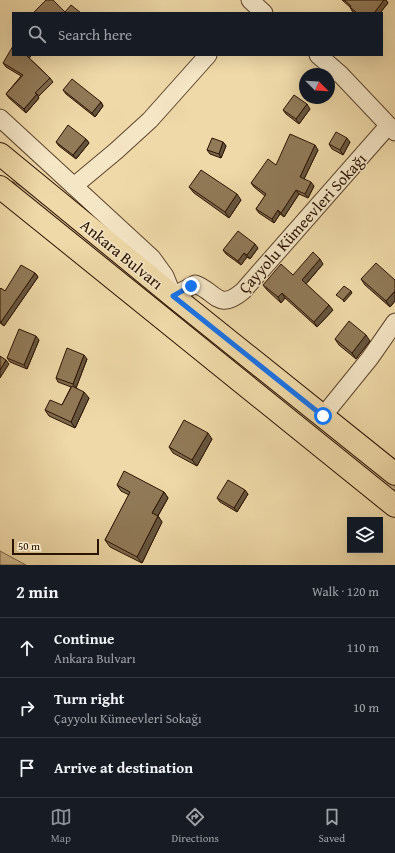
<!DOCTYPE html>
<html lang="en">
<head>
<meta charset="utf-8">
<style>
  body { margin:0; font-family:"Gentium Book Plus",serif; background:#20242c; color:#f1f3f6 }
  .controls { position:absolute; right:12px; bottom:12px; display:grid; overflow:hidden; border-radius:0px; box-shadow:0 4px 16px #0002 }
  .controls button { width:36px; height:36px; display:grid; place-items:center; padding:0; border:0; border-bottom:1px solid #363941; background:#171b24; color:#f1f3f6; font:20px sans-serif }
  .compass { position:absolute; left:299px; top:68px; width:36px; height:36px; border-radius:50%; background:#171b24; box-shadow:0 4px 16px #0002; rotate:114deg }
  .scale { position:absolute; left:12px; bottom:10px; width:87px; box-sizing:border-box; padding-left:4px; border:2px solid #2b1302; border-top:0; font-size:11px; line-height:14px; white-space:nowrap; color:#2b1302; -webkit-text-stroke:3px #f5e6c6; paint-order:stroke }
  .stop { position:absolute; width:12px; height:12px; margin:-9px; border:3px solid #1a73e8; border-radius:50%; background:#fff }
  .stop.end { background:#1a73e8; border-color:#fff; box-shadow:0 1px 4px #0008 }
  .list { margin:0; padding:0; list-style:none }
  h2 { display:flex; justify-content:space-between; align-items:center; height:52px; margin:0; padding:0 16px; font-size:17px }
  h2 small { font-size:13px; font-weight:400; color:#9ea1a6 }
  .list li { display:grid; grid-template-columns:26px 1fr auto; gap:12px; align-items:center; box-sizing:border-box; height:60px; padding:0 16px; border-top:1px solid #363941 }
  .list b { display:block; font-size:15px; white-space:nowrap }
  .list p { margin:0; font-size:13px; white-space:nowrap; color:#9ea1a6 }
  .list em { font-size:13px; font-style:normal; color:#9ea1a6 }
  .icon { flex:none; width:22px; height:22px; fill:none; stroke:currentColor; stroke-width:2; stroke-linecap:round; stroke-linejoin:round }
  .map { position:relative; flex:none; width:395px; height:565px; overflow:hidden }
  .search { position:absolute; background:#171b24; box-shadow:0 4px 16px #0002; left:12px; right:12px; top:12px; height:44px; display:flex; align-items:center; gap:10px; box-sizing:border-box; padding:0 14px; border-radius:0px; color:#9ea1a6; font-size:15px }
  .sheet { height:232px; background:#171b24 }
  nav { display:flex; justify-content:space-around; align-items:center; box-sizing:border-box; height:56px; border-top:1px solid #363941; background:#171b24; font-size:11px; color:#9ea1a6 }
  nav a { display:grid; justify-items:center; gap:2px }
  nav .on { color:#8c9099 }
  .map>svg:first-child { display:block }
  .green { fill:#ceb78c; stroke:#7c6547 }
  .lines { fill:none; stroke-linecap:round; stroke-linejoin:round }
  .minor-casing { stroke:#5c442c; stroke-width:19 }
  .major-casing { stroke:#2b1302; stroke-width:24 }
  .minor { stroke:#f5e6c6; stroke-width:17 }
  .major { stroke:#efd9a8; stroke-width:22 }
  .wall { fill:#7d694c; stroke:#2b1302 }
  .shaded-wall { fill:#66553e; stroke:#2b1302 }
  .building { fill:#917a58; stroke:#2b1302 }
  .route { stroke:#1a73e8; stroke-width:5 }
  .labels { text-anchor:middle; stroke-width:3; stroke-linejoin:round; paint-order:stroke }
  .street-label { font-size:16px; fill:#2b1302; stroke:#f5e6c6 }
</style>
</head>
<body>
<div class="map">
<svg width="395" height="565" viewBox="0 0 395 565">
  <rect width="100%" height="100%" fill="#efd9a8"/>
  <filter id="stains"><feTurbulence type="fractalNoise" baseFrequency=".005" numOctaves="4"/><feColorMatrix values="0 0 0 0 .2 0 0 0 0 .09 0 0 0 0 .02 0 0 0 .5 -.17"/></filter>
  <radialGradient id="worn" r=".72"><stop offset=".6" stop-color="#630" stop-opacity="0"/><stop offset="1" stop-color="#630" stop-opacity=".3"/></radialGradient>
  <g class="green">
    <polygon points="12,181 36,195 395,485 395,493 32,200"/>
    <polygon points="0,551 26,565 0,565"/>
  </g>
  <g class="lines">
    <g class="minor-casing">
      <g id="minor">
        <polyline points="250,0 264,13"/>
        <polyline points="318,55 341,75 395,132"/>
        <path d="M 0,118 L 152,258 L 165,276 L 173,296 L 195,284 C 217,292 218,312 243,291 L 388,126"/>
        <polyline points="74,186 116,151 150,120 208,55"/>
        <polyline points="323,416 370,358 395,322"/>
      </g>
    </g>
    <g class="major-casing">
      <g id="major">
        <polyline points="0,154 173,296 395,474"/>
        <polyline points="0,187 395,506"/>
      </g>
    </g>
    <use href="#minor" class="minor"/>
    <use href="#major" class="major"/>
  </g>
  <g class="wall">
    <polygon points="342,0 386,0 388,3 380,13 355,13 352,11 350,7"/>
    <polygon points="13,55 31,55 29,58 50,78 53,82 38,97 39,98 26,113 9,98 6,94 21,76 6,67 3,63"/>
    <polygon points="329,80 333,85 329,88"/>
    <polygon points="63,90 101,102 103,106 95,117 66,94"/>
    <polygon points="310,109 299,124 286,114 283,110"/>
    <polygon points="86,139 89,143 76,159 59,146 56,142"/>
    <polygon points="223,142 226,146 221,158 210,154 207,150"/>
    <polygon points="350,142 343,155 332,149 329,144"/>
    <polygon points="318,150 304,179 314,186 308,198 299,194 284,217 280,214 274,223 259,213 256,209 265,196 254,187 251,183 276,165"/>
    <polygon points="189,187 241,200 229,218 194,193"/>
    <polygon points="258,248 250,259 247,257 241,265 226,254 223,250"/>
    <polygon points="323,264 306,284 333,310 317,327 285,298 281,303 267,290 263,285 293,275"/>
    <polygon points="35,273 38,277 4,326 0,323 0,289 5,291"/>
    <polygon points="361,279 395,280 395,301 390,307 365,285"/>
    <polygon points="335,339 370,341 356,359 339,345"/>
    <polygon points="39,340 27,369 10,362 7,358"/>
    <polygon points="87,359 76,388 89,398 75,428 49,416 45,410 62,405 71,387 58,382 56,378"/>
    <polygon points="212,439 197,466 173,453 169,447"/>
    <polygon points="117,485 164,492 168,498 158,516 162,522 142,563 110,547 105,540 129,495 121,491"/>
    <polygon points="248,494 237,512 220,502 217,498"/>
  </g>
  <g class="shaded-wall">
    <polygon points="384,0 386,0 388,3 380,13 374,13"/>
    <polygon points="26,55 31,55 29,59"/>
    <polygon points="37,94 39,98 26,113 24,109"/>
    <polygon points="101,102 103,106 95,117 92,113"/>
    <polygon points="307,104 310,109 299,124 296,119"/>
    <polygon points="347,138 350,142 343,155 340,150"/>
    <polygon points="86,139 89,143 76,159 73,155"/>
    <polygon points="223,142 226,146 221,158 219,154"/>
    <polygon points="315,145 318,150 303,181 300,177"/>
    <polygon points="311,182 314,186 308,198 305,194"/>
    <polygon points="296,190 299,194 284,217 281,213"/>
    <polygon points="237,194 241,200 229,218 225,212"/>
    <polygon points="278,210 280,214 274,223 272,219"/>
    <polygon points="255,244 258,248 250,259 247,255"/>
    <polygon points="244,253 247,257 241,265 238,261"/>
    <polygon points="320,259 323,264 305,285 302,280"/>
    <polygon points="35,273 38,277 4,326 1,322"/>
    <polygon points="351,291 352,293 344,302 343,300"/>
    <polygon points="395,291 395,301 390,307 386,301"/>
    <polygon points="282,293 285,298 281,303 278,297"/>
    <polygon points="329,305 333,310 317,327 314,322"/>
    <polygon points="366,335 370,341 356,359 352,353"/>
    <polygon points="36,336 39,340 27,369 24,365"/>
    <polygon points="84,355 87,359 76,388 73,384"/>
    <polygon points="6,360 9,364 0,378 0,370"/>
    <polygon points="84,392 89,398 75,428 71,422"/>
    <polygon points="208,433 212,439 197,466 192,460"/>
    <polygon points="245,490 248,494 237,512 234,508"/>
    <polygon points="164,492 168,498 156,519 152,513"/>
    <polygon points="158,516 162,522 142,563 137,557"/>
  </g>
  <g class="building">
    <polygon points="46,0 53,0 65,12 71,5 81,13 33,13"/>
    <polygon points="344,0 384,0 374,13 357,13 350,7 351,6"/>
    <polygon points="13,46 13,55 26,55 50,78 35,93 37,94 24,109 6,94 23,75 3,63"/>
    <polygon points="321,69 324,74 315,74"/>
    <polygon points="72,79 101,102 92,113 63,90"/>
    <polygon points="294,95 307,104 296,119 283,110"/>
    <polygon points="68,125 86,139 73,155 56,142"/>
    <polygon points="336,132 347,138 340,150 329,144"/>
    <polygon points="290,134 315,145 300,177 311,182 305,194 296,190 281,213 278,210 272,219 256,209 266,194 251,183 268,159 276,165"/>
    <polygon points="212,138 223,142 219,154 207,150"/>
    <polygon points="201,170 237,194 225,212 189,187"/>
    <polygon points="238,231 255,244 247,255 244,253 238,261 223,250"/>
    <polygon points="313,252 320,259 302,280 329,305 314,322 282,293 278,297 263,285 281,264 293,275"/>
    <polygon points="376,263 395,280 395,291 386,301 361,279"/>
    <polygon points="21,265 35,273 1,322 0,321 0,289 1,288 5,291"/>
    <polygon points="344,286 351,291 343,300 336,295"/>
    <polygon points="349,321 366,335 352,353 335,339"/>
    <polygon points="19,329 36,336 24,365 7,358"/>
    <polygon points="67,348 84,355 73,384 56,378"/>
    <polygon points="0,356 6,360 0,370"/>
    <polygon points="72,386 84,392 71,422 45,410 50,400 62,405"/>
    <polygon points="184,420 208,433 192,460 169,447"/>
    <polygon points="124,471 164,492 152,513 158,516 137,557 105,540 130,492 117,485"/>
    <polygon points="228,480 245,490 234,508 217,498"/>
  </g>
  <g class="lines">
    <polyline class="route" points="191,286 173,296 323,416"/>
  </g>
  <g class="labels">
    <g class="street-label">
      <text transform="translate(302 223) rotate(-48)" y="6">Çayyolu Kümeevleri Sokağı</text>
      <text transform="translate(122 254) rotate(39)" y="6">Ankara Bulvarı</text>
    </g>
  </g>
  <rect width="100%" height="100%" filter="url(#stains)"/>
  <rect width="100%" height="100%" fill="url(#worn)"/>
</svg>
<div class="controls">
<button><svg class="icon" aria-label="layers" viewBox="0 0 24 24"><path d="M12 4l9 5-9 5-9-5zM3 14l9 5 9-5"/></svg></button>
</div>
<svg class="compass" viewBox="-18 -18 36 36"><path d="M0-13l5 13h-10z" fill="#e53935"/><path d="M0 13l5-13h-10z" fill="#9ea1a6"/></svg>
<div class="scale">50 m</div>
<div class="stop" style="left:323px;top:416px"></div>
<div class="stop end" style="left:191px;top:286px"></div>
<div class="search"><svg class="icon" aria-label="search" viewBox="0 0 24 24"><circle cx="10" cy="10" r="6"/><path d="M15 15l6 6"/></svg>Search here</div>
</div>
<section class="sheet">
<h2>2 min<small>Walk · 120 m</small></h2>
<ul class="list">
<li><svg class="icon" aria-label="ahead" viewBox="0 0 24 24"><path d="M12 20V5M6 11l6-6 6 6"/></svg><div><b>Continue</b><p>Ankara Bulvarı</p></div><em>110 m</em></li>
<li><svg class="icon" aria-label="right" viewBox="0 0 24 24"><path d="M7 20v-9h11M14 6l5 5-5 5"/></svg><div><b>Turn right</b><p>Çayyolu Kümeevleri Sokağı</p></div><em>10 m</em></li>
<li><svg class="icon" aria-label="arrive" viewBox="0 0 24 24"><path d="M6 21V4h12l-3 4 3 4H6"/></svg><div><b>Arrive at destination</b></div></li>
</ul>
</section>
<nav>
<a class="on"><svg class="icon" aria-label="map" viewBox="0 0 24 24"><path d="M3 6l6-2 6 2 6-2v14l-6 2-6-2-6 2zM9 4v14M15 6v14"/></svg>Map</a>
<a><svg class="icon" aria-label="directions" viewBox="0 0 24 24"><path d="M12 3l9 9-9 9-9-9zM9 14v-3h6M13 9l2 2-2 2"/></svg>Directions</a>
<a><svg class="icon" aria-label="saved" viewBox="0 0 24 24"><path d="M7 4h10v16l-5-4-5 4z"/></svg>Saved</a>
</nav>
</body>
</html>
